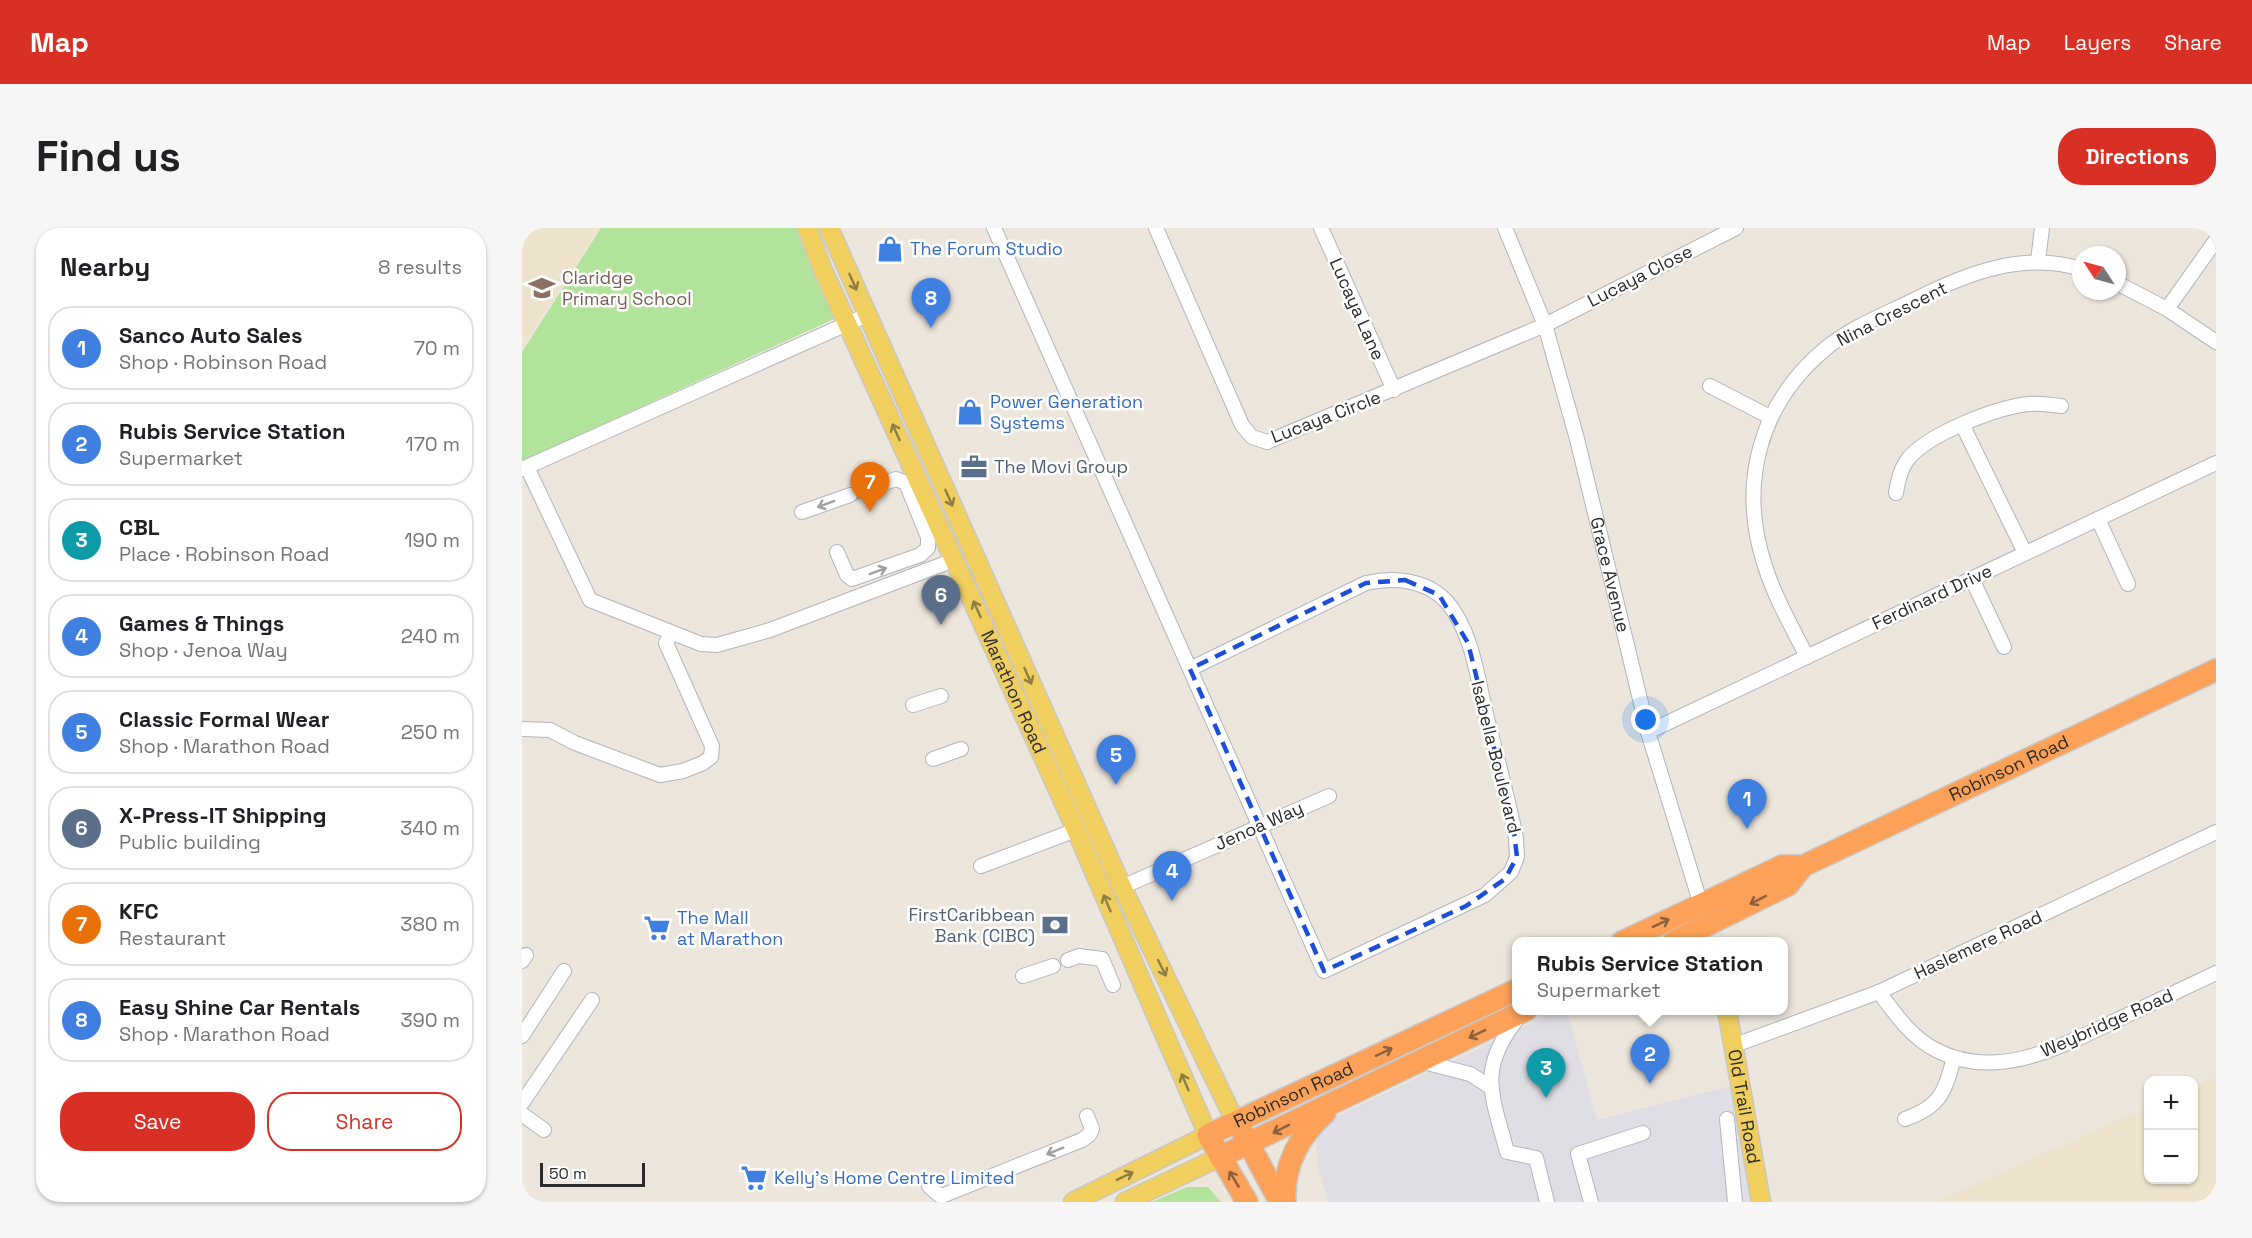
<!DOCTYPE html>
<html lang="en">
<head>
<meta charset="utf-8">
<style>
  body { margin:0; font-family:"Space Grotesk",sans-serif; background:#f6f6f6; color:#202124 }
  .controls { position:absolute; right:18px; bottom:18px; display:grid; overflow:hidden; border-radius:12px; box-shadow:0 2px 4px #0004 }
  .controls button { width:54px; height:54px; display:grid; place-items:center; padding:0; border:0; border-bottom:2px solid #e0e0e0; background:#fff; color:#202124; font:30px sans-serif }
  .compass { position:absolute; left:1550px; top:18px; width:54px; height:54px; border-radius:50%; background:#fff; box-shadow:0 2px 4px #0004; rotate:306deg }
  .scale { position:absolute; left:18px; bottom:15px; width:105px; box-sizing:border-box; padding-left:6px; border:3px solid #2b2b2b; border-top:0; font-size:16px; line-height:21px; white-space:nowrap; color:#2b2b2b; -webkit-text-stroke:4px #fff; paint-order:stroke }
  .you { position:absolute; left:1124px; top:492px; width:21px; height:21px; margin:-15px; border:4px solid #fff; border-radius:50%; background:#1a73e8; box-shadow:0 0 0 9px #1a73e833 }
  .badge { display:grid; place-items:center; width:39px; height:39px; border-radius:50%; background:#d93025; color:#fff; font-size:20px; font-weight:700 }
  .pin { position:absolute; translate:-50% -50px; filter:drop-shadow(0 2px 3px #0008) }
  .pin::after { content:''; position:absolute; top:32px; width:21px; height:18px; background:inherit; clip-path:polygon(0 0,100% 0,50% 100%) }
  .popup { position:absolute; left:990px; top:709px; width:276px; height:78px; box-sizing:border-box; display:grid; place-content:center; border-radius:12px; background:#fff; filter:drop-shadow(0 2px 4px #0005); font-size:20px; white-space:nowrap; color:#757577 }
  .popup b { font-size:22px; color:#202124 }
  .popup::after { content:''; position:absolute; left:50%; top:100%; margin-left:-12px; border:12px solid transparent; border-top-color:#fff }
  .list { margin:0; padding:0; list-style:none }
  h2 { display:flex; justify-content:space-between; align-items:center; height:78px; margin:0; padding:0 24px; font-size:26px }
  h2 small { font-size:20px; font-weight:400; color:#757577 }
  .list li { display:grid; grid-template-columns:39px 1fr auto; gap:18px; align-items:center; box-sizing:border-box; height:84px; margin:0 12px 12px; padding:0 12px; border:2px solid #e0e0e0; border-radius:24px }
  .list b { display:block; font-size:22px; white-space:nowrap }
  .list p { margin:0; font-size:20px; white-space:nowrap; color:#757577 }
  .list em { font-size:20px; font-style:normal; color:#757577 }
  .actions { display:flex; gap:12px; padding:18px 24px }
  .actions a { flex:1; padding:14px 0; border:2px solid #d93025; border-radius:24px; text-align:center; font-size:21px; color:#d93025 }
  .actions .main { background:#d93025; color:#fff }
  .map { position:relative; flex:none; width:1694px; height:974px; overflow:hidden; border-radius:24px }
  header { display:flex; align-items:center; gap:36px; box-sizing:border-box; height:84px; padding:0 30px; background:#d93025; color:#fff }
  header strong { font-size:28px }
  nav { display:flex; gap:33px; margin-inline-start:auto; font-size:21px }
  .intro { display:flex; align-items:center; justify-content:space-between; box-sizing:border-box; height:144px; padding:0 36px }
  h1 { margin:0; font-size:42px }
  .button { padding:15px 27px; border-radius:24px; background:#d93025; color:#fff; font-size:21px; font-weight:700 }
  main { display:flex; gap:36px; padding:0 36px }
  aside { flex:1; background:#fff; border-radius:24px; box-shadow:0 2px 4px #0004 }
  .map>svg:first-child { display:block }
  .industrial { fill:#e0dee5 }
  .education { fill:#eee4cd }
  .green { fill:#b2e39a }
  .lines { fill:none; stroke-linecap:round; stroke-linejoin:round }
  .minor-tunnel { stroke:#c6c1b9; stroke-width:14; stroke-dasharray:14 7; stroke-linecap:butt }
  .minor-casing { stroke:#b1b4bf; stroke-width:16 }
  .major-casing { stroke:#c8c8c8; stroke-width:21 }
  .highway-casing { stroke:#c8c8c8; stroke-width:24 }
  .minor { stroke:#fff; stroke-width:14 }
  .major { stroke:#f0cf5f; stroke-width:18 }
  .highway { stroke:#fda158; stroke-width:21 }
  .oneway { stroke:#8e7d45 }
  .oneway2 { stroke:#a0a0a0 }
  .oneway3 { stroke:#8a603f }
  .marked { fill:none; stroke:#1d4ed8; stroke-width:4.5; stroke-dasharray:12 8; stroke-linejoin:round }
  .labels { text-anchor:middle; stroke-width:5; stroke-linejoin:round; paint-order:stroke }
  .shop-label { font-size:18px; fill:#366cbe; stroke:#fff; text-anchor:start }
  .street-label { font-size:18px; fill:#2b2b2b; stroke:#fff }
  .education-label { font-size:18px; fill:#785e54; stroke:#fff; text-anchor:start }
  .service-label { font-size:18px; fill:#4e5e75; stroke:#fff; text-anchor:start }
</style>
</head>
<body>
<header>
<strong>Map</strong>
<nav><a>Map</a><a>Layers</a><a>Share</a></nav>
</header>
<div class="intro"><h1>Find us</h1><a class="button">Directions</a></div>
<main>
<aside>
<h2>Nearby<small>8 results</small></h2>
<ul class="list">
<li><span class="badge" style="background:#3f7fe0">1</span><div><b>Sanco Auto Sales</b><p>Shop · Robinson Road</p></div><em>70 m</em></li>
<li><span class="badge" style="background:#3f7fe0">2</span><div><b>Rubis Service Station</b><p>Supermarket</p></div><em>170 m</em></li>
<li><span class="badge" style="background:#0f9aa8">3</span><div><b>CBL</b><p>Place · Robinson Road</p></div><em>190 m</em></li>
<li><span class="badge" style="background:#3f7fe0">4</span><div><b>Games &amp; Things</b><p>Shop · Jenoa Way</p></div><em>240 m</em></li>
<li><span class="badge" style="background:#3f7fe0">5</span><div><b>Classic Formal Wear</b><p>Shop · Marathon Road</p></div><em>250 m</em></li>
<li><span class="badge" style="background:#5c6f8a">6</span><div><b>X-Press-IT Shipping</b><p>Public building</p></div><em>340 m</em></li>
<li><span class="badge" style="background:#e8710a">7</span><div><b>KFC</b><p>Restaurant</p></div><em>380 m</em></li>
<li><span class="badge" style="background:#3f7fe0">8</span><div><b>Easy Shine Car Rentals</b><p>Shop · Marathon Road</p></div><em>390 m</em></li>
</ul>
<div class="actions"><a class="main">Save</a><a>Share</a></div>
</aside>
<div class="map">
<svg width="1694" height="974" viewBox="0 0 1694 974">
  <rect width="100%" height="100%" fill="#ede6dd"/>
  <polygon class="industrial" points="1034,783 1045,783 1075,892 1210,858 1228,974 806,974 795,935 795,898"/>
  <g class="education">
    <polygon points="0,0 78,0 0,119"/>
    <polygon points="1694,849 1694,974 1414,974 1626,879 1626,952 1672,952 1672,859"/>
  </g>
  <g class="green">
    <polygon points="79,0 285,0 323,86 0,233 0,124"/>
    <polygon points="665,959 686,959 699,974 630,974"/>
  </g>
  <g class="lines">
    <polyline class="minor-tunnel" points="328,267 353,258"/>
    <g class="minor-casing">
      <g id="minor">
        <path d="M 472,0 C 582,248 692,495 802,743 L 963,667 L 989,644 L 995,629 L 994,610 C 986,571 976,533 966,494 C 956,456 952,406 925,374 C 904,351 872,349 844,355 L 668,441"/>
        <polyline points="634,0 720,197 730,209 745,214 1023,97 1214,0"/>
        <polyline points="799,0 872,162"/>
        <path id="s1" d="M 983,0 L 1023,97 L 1055,211 L 1126,504 L 1179,677"/>
        <polyline points="1516,33 1520,0"/>
        <polyline points="1595,55 1645,81 1694,114"/>
        <polyline points="1645,81 1694,12"/>
        <polyline points="1188,158 1248,189"/>
        <polyline points="1441,198 1503,325"/>
        <polyline points="5,239 68,372 179,416 195,417 248,402 432,332"/>
        <polyline points="0,241 345,87"/>
        <path d="M 1374,265 C 1376,253 1378,242 1386,231 C 1406,206 1475,179 1507,176 C 1518,175 1528,177 1539,178"/>
        <polyline points="280,284 328,267"/>
        <polyline points="1576,291 1606,356"/>
        <polyline points="315,324 325,347 330,351 398,327 406,320 406,309 384,255 374,251 353,258"/>
        <polyline points="1450,351 1482,419"/>
        <path d="M 1285,429 C 1270,399 1253,370 1243,338 C 1216,257 1237,176 1303,121 C 1329,99 1364,86 1394,71 C 1445,45 1503,23 1559,41"/>
        <polyline points="391,477 419,468"/>
        <polyline points="0,501 28,502 53,515 138,547 161,543 181,535 189,529 190,518 144,415 149,405"/>
        <polyline points="1126,504 1694,235"/>
        <polyline points="411,531 439,521"/>
        <polyline points="459,638 554,602"/>
        <polyline points="600,659 807,568"/>
        <polyline points="546,732 557,728 580,731 591,757"/>
        <polyline points="0,733 4,727"/>
        <polyline points="501,748 531,738"/>
        <path d="M 1357,764 C 1373,786 1390,810 1414,822 C 1475,854 1540,818 1595,792 C 1628,776 1661,761 1694,745"/>
        <path d="M 991,788 L 993,794 C 955,843 971,870 985,924 L 1014,930 L 1025,974"/>
        <polyline points="0,808 42,743"/>
        <polyline points="1213,817 1357,764 1694,604"/>
        <polyline points="906,829 909,836 948,846 967,858"/>
        <polyline points="0,875 70,772"/>
        <polyline points="0,886 22,902"/>
        <polyline points="1205,891 1213,974"/>
        <path d="M 1383,891 C 1419,878 1422,865 1432,830"/>
        <polyline points="407,958 417,967 422,967 560,912 567,907 570,901 565,888"/>
        <polyline points="1069,974 1056,926 1121,905"/>
      </g>
    </g>
    <g class="major-casing">
      <g id="major">
        <path id="s2" d="M 285,0 L 300,40 L 554,602 L 686,907 L 551,974"/>
        <polyline points="307,0 600,659 713,893"/>
        <path id="s3" d="M 1205,782 L 1239,974"/>
        <polyline points="603,974 698,929"/>
      </g>
    </g>
    <g class="highway-casing">
      <g id="highway">
        <path id="s4" d="M 1100,714 L 1260,638 L 1281,638 L 1694,442"/>
        <polyline points="1151,714 1266,657 1281,638"/>
        <polyline points="720,903 758,974"/>
        <polyline points="698,929 1004,782"/>
        <path id="s5" d="M 725,974 L 686,907 L 994,762"/>
        <path d="M 763,974 C 761,938 777,908 803,885"/>
      </g>
    </g>
    <use href="#minor" class="minor"/>
    <use href="#major" class="major"/>
    <use href="#highway" class="highway"/>
  </g>
  <defs><path id="oneway-shaft" d="M-6 0H5M1.5-3L5.5 0L1.5 3" fill="none" stroke-width="1.6" stroke-linecap="round" stroke-linejoin="round" transform="scale(1.5)"/></defs>
  <g class="oneway">
    <use href="#oneway-shaft" transform="translate(331 54) rotate(66)"/>
    <use href="#oneway-shaft" transform="translate(374 204) rotate(-114)"/>
    <use href="#oneway-shaft" transform="translate(427 270) rotate(66)"/>
    <use href="#oneway-shaft" transform="translate(455 381) rotate(-114)"/>
    <use href="#oneway-shaft" transform="translate(506 448) rotate(66)"/>
    <use href="#oneway-shaft" transform="translate(585 675) rotate(-113)"/>
    <use href="#oneway-shaft" transform="translate(640 740) rotate(64)"/>
    <use href="#oneway-shaft" transform="translate(663 854) rotate(-113)"/>
    <use href="#oneway-shaft" transform="translate(603 948) rotate(-26)"/>
  </g>
  <g class="oneway2">
    <use href="#oneway-shaft" transform="translate(304 276) rotate(160)"/>
    <use href="#oneway-shaft" transform="translate(356 343) rotate(-20)"/>
    <use href="#oneway-shaft" transform="translate(533 923) rotate(158)"/>
  </g>
  <g class="oneway3">
    <use href="#oneway-shaft" transform="translate(1236 672) rotate(153)"/>
    <use href="#oneway-shaft" transform="translate(1139 695) rotate(-25)"/>
    <use href="#oneway-shaft" transform="translate(955 806) rotate(154)"/>
    <use href="#oneway-shaft" transform="translate(862 824) rotate(-25)"/>
    <use href="#oneway-shaft" transform="translate(759 901) rotate(153)"/>
    <use href="#oneway-shaft" transform="translate(712 951) rotate(-121)"/>
  </g>
  <path class="marked" d="M 883,352 L 917,367 L 946,415 L 991,596 L 995,629 L 983,651 L 944,678 L 802,743 L 668,441 L 844,355 Z"/>
  <defs>
    <g id="shop-bare" transform="scale(2.07)"><path d="M-5-2.5h2.3a2.7 3.5 0 0 1 5.4 0H5L5.5 6h-11ZM-1.5-2.5h3a1.5 2.3 0 0 0-3 0Z" fill="#3f7fe0" stroke="#fff" stroke-width="2.5" paint-order="stroke"/></g>
    <g id="school-bare" transform="scale(2.07)"><path d="M0-5L7-2L0 1L-7-2ZM-4 1L0 2.5L4 1V4Q0 6-4 4Z" fill="#8d6e63" stroke="#fff" stroke-width="2.5" paint-order="stroke"/></g>
    <g id="office-bare" transform="scale(2.07)"><path d="M-6-3h4V-5.5h4V-3h4V5H-6ZM-1-4.5V-3h2v-1.5ZM-6 0V1H6V0Z" fill="#5c6f8a" stroke="#fff" stroke-width="2.5" paint-order="stroke"/></g>
    <g id="bank-bare" transform="scale(2.07)"><path d="M-6-4H6V4H-6ZM0-2.3a2.3 2.3 0 1 0 0 4.6a2.3 2.3 0 1 0 0-4.6Z" fill="#5c6f8a" stroke="#fff" stroke-width="2.5" paint-order="stroke"/></g>
    <g id="supermarket-bare" transform="scale(2.07)"><path d="M-6-5.5h2.5l.6 2H6L4.5 2H-2.5L-4.4-4H-6ZM-1.5 3.2a1.3 1.3 0 1 0 .1 0ZM3 3.2a1.3 1.3 0 1 0 .1 0Z" fill="#3f7fe0" stroke="#fff" stroke-width="2.5" paint-order="stroke"/></g>
  </defs>
  <g fill-rule="evenodd">
    <use href="#shop-bare" x="368" y="21"/>
    <use href="#school-bare" x="20" y="60"/>
    <use href="#shop-bare" x="448" y="184"/>
    <use href="#office-bare" x="452" y="239"/>
    <use href="#bank-bare" x="533" y="697"/>
    <use href="#supermarket-bare" x="135" y="700"/>
    <use href="#supermarket-bare" x="232" y="950"/>
  </g>
  <g class="labels">
    <g class="shop-label">
      <text x="388" y="27">The Forum Studio</text>
      <text x="468" y="180">Power Generation<tspan x="468" dy="21">Systems</tspan></text>
      <text x="155" y="696">The Mall<tspan x="155" dy="21">at Marathon</tspan></text>
      <text x="252" y="956">Kelly's Home Centre Limited</text>
    </g>
    <g class="street-label">
      <text transform="translate(1118 48) rotate(-27)" y="6">Lucaya Close</text>
      <text transform="translate(835 81) rotate(66)" y="6">Lucaya Lane</text>
      <text transform="translate(1370 86) rotate(-27)" y="6">Nina Crescent</text>
      <text transform="translate(804 189) rotate(-21)" y="6">Lucaya Circle</text>
      <text dy="6" stroke="none"><textPath href="#s1" startOffset="363">Grace Avenue</textPath></text>
      <text transform="translate(1410 369) rotate(-25)" y="6">Ferdinard Drive</text>
      <text dy="6" stroke="none"><textPath href="#s2" startOffset="508">Marathon Road</textPath></text>
      <text transform="translate(974 529) rotate(76)" y="6">Isabella Boulevard</text>
      <text dy="6" stroke="none"><textPath href="#s4" startOffset="426">Robinson Road</textPath></text>
      <text transform="translate(737 598) rotate(-24)" y="6">Jenoa Way</text>
      <text transform="translate(1456 717) rotate(-25)" y="6">Haslemere Road</text>
      <text transform="translate(1585 795) rotate(-24)" y="6">Weybridge Road</text>
      <text dy="6" stroke="none"><textPath href="#s5" startOffset="172">Robinson Road</textPath></text>
      <text dy="6" stroke="none"><textPath href="#s3" startOffset="98">Old Trail Road</textPath></text>
    </g>
    <g class="education-label">
      <text x="40" y="56">Claridge<tspan x="40" dy="21">Primary School</tspan></text>
    </g>
    <g class="service-label">
      <text x="472" y="245">The Movi Group</text>
      <text x="513" y="693" text-anchor="end">FirstCaribbean<tspan x="513" dy="21">Bank (CIBC)</tspan></text>
    </g>
  </g>
</svg>
<div class="controls">
<button>+</button>
<button>−</button>
</div>
<svg class="compass" viewBox="-18 -18 36 36"><path d="M0-13l5 13h-10z" fill="#e53935"/><path d="M0 13l5-13h-10z" fill="#757577"/></svg>
<div class="scale">50 m</div>
<div class="you"></div>
<div class="pin badge" style="left:1225px;top:601px;background:#3f7fe0">1</div>
<div class="pin badge" style="left:1128px;top:856px;background:#3f7fe0">2</div>
<div class="popup"><b>Rubis Service Station</b>Supermarket</div>
<div class="pin badge" style="left:1024px;top:870px;background:#0f9aa8">3</div>
<div class="pin badge" style="left:650px;top:673px;background:#3f7fe0">4</div>
<div class="pin badge" style="left:594px;top:557px;background:#3f7fe0">5</div>
<div class="pin badge" style="left:419px;top:397px;background:#5c6f8a">6</div>
<div class="pin badge" style="left:348px;top:284px;background:#e8710a">7</div>
<div class="pin badge" style="left:409px;top:100px;background:#3f7fe0">8</div>
</div>
</main>
</body>
</html>
